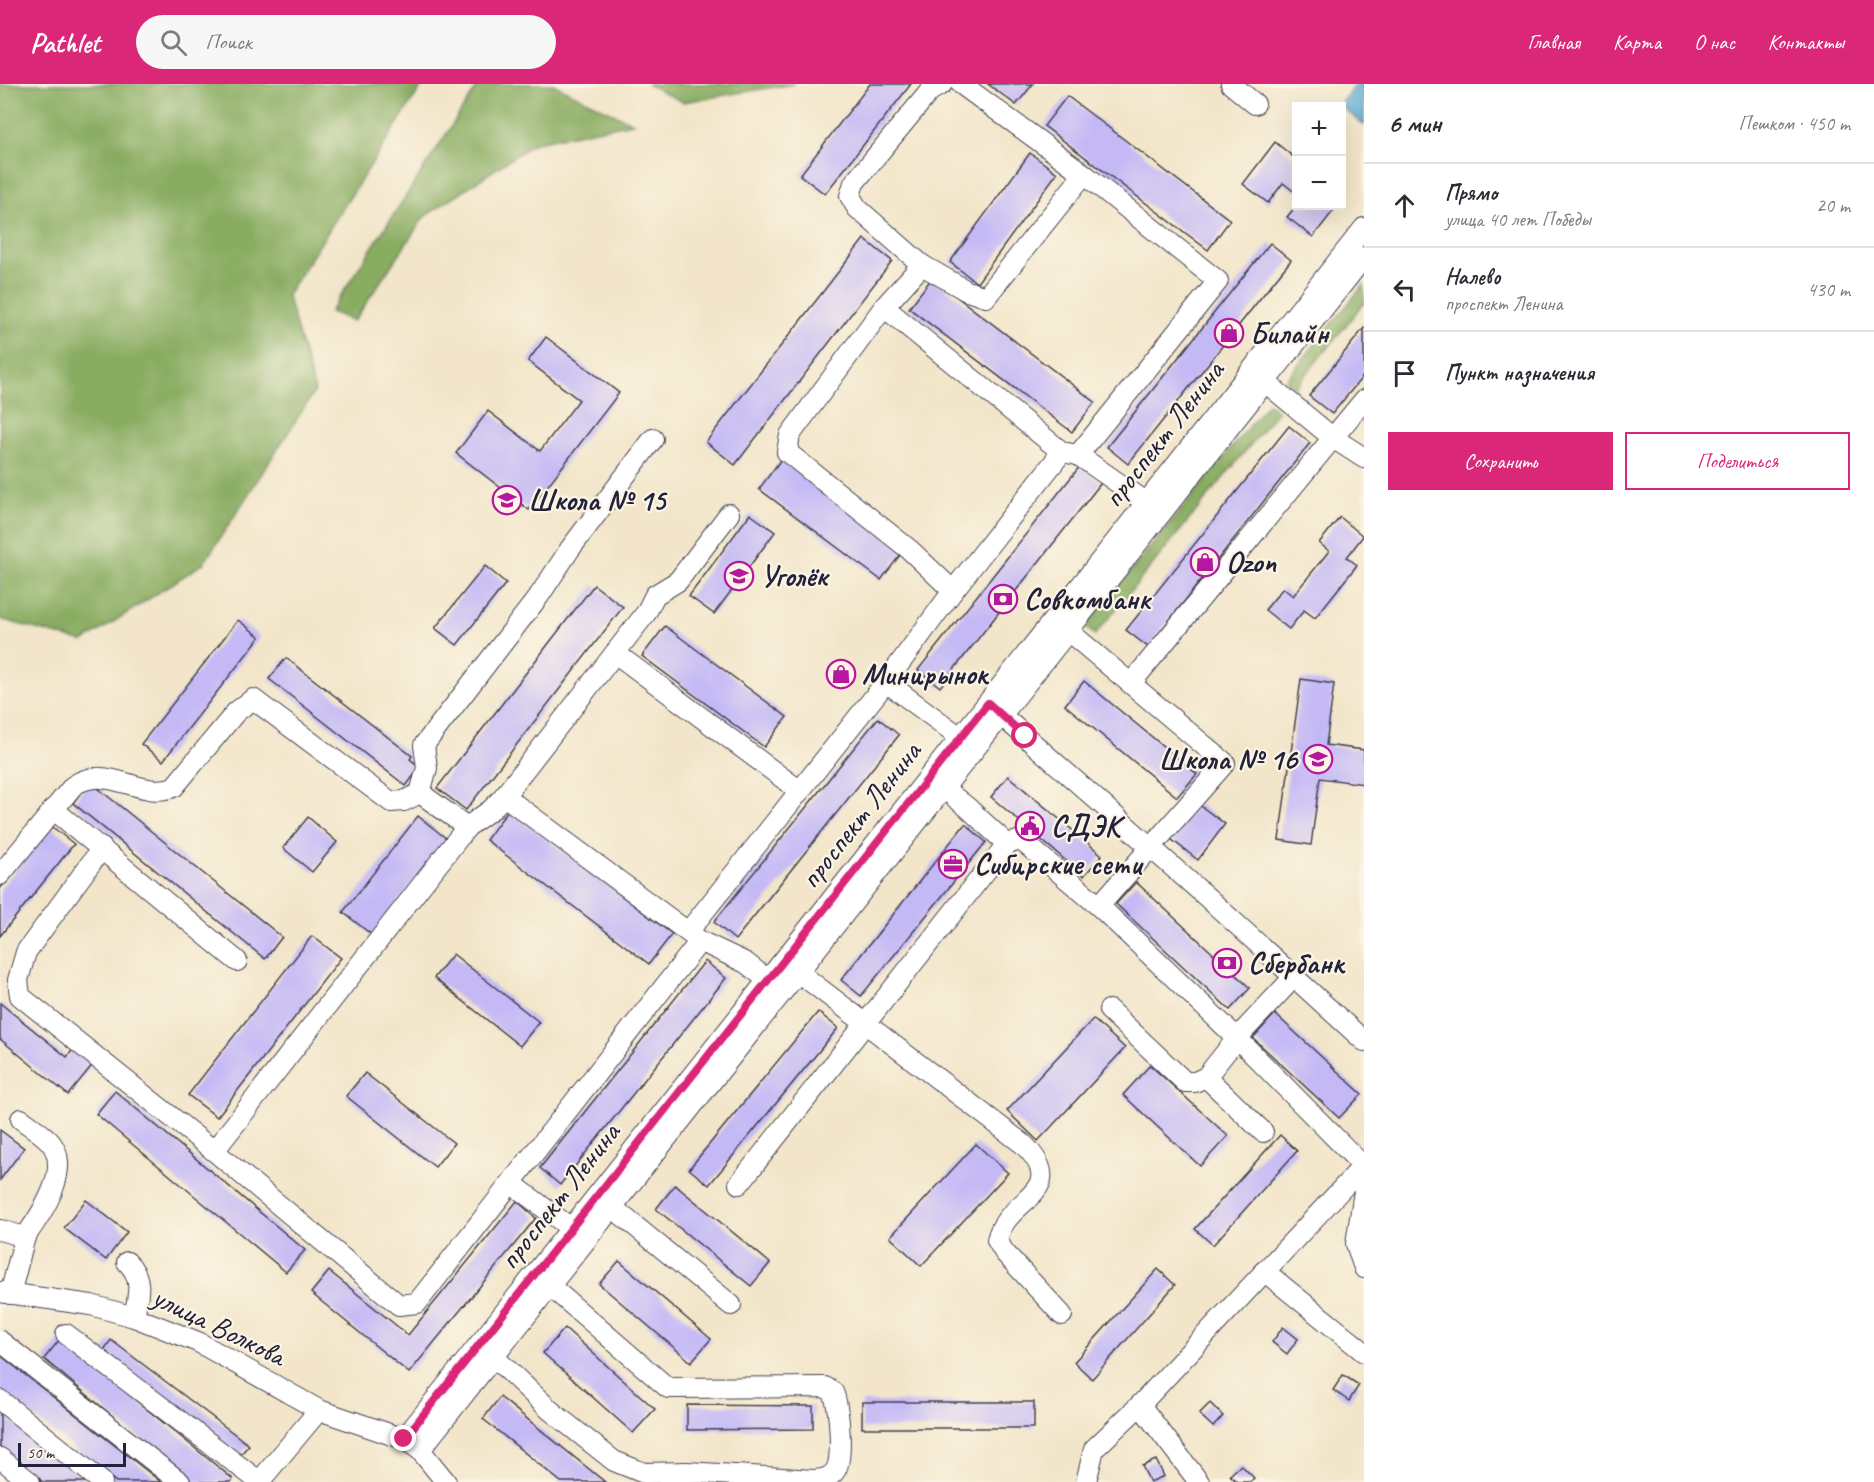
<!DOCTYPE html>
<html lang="ru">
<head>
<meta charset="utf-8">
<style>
  body { margin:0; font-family:Caveat,sans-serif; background:#f7f7f7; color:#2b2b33 }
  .controls { position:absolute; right:18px; top:18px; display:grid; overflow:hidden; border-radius:0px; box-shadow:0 6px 24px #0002 }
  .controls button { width:54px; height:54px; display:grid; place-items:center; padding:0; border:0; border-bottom:2px solid #e1e1e2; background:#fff; color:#2b2b33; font:30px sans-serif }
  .scale { position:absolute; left:18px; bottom:15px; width:108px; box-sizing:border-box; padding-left:6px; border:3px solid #22223b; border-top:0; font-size:16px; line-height:21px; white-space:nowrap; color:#22223b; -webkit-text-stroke:4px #fcf5e5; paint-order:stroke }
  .stop { position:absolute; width:18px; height:18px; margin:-14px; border:4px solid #db2777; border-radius:50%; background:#fff }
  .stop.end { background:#db2777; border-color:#fff; box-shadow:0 2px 6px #0008 }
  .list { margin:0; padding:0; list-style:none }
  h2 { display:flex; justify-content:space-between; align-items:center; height:78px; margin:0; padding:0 24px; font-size:26px }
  h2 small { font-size:20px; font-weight:400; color:#7c7c81 }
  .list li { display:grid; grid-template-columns:39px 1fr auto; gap:18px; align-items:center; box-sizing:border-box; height:84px; padding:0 24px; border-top:2px solid #e1e1e2 }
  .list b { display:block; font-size:22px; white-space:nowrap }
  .list p { margin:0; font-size:20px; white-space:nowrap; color:#7c7c81 }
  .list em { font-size:20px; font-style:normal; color:#7c7c81 }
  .actions { display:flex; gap:12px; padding:18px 24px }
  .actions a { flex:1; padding:14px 0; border:2px solid #db2777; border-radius:0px; text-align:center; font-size:21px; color:#db2777 }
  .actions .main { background:#db2777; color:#fff }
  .icon { flex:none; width:33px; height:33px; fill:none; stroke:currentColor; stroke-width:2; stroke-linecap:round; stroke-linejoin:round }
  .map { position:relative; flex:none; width:1364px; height:1398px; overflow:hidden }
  header { display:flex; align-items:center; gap:36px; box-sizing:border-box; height:84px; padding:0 30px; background:#db2777; color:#fff }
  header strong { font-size:28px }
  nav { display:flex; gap:33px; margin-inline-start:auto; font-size:21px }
  .search { width:420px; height:54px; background:#f7f7f7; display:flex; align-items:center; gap:15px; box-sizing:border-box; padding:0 21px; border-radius:33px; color:#7c7c81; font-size:22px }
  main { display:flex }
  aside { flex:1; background:#fff }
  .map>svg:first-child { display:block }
  .forest { fill:#88ac60; stroke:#55674e; stroke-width:1.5 }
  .water { fill:#57a9d2; stroke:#3c6686; stroke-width:1.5 }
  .building { fill:#c4b9f5 }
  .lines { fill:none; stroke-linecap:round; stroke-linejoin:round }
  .minor-casing { stroke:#413f50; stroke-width:22 }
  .minor { stroke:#fff; stroke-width:20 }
  .route { stroke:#db2777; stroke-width:8 }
  .labels { text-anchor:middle; stroke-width:4.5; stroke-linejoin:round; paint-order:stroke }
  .poi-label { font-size:30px; font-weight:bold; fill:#22223b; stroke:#fcf5e5; text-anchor:start }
  .street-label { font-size:30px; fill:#22223b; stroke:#fcf5e5 }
</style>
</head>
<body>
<header>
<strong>Pathlet</strong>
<div class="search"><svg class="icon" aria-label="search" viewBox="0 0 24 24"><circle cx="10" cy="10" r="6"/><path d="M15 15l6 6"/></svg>Поиск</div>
<nav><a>Главная</a><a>Карта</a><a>О нас</a><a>Контакты</a></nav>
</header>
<main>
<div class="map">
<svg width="1364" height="1398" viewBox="0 0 1364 1398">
  <rect width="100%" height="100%" fill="#fcf5e5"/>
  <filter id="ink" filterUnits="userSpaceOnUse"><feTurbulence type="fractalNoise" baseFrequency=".0167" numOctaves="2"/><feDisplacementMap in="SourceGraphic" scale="12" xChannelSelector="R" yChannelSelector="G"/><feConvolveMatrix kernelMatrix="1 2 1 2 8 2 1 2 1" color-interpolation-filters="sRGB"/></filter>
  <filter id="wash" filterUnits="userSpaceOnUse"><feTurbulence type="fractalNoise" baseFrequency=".008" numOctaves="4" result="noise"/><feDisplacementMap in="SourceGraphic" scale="24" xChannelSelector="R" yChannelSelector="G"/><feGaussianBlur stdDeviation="1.35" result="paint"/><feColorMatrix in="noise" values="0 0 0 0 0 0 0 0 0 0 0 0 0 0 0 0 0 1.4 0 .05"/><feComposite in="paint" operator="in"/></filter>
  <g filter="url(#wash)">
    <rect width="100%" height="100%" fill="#f2e5c9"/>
    <g class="forest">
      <polygon points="0,0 423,0 287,211 315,307 204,479 83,558 0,535"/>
      <polygon points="479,0 553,0 633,39 536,58 424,133 354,237 330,228"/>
      <polygon points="647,0 794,0 683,18"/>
      <polygon points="1364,200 1364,219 1295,304 1286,296"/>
      <polygon points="1268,319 1278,327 1095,551 1085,543"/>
    </g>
    <polygon class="water" points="1356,0 1364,0 1364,41 1339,21"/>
    <g id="blocks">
      <g class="building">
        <polygon points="870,0 911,0 825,110 800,91"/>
        <polygon points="988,0 1033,0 1016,21"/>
        <polygon points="1067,12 1230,136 1208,166 1044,42"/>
        <polygon points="1275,58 1296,75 1296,109 1283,99 1268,119 1243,100"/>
        <polygon points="1030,69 1057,89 977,199 950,178"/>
        <polygon points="1296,122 1337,122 1313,153 1287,133"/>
        <polygon points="864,155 892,177 735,381 706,358"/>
        <polygon points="1270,159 1291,176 1128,380 1107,363"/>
        <polygon points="932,194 1095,318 1072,348 909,224"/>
        <polygon points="1364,244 1364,291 1332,330 1309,312"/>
        <polygon points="546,253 619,309 529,426 456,369 488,327 540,367 579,316 528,277"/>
        <polygon points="1289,342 1310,359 1148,563 1126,546"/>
        <polygon points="782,374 904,466 881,496 759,405"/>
        <polygon points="1080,382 1101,399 940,603 918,586"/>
        <polygon points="750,430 775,448 714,530 689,512"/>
        <polygon points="1340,433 1363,452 1347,473 1357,481 1315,534 1304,526 1289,545 1265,526 1283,504 1293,512 1329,467 1319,459"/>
        <polygon points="485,482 506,499 457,561 435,544"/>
        <polygon points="594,501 623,523 466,726 437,704"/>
        <polygon points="238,536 260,553 163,677 141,660"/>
        <polygon points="665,542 787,633 764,663 642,572"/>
        <polygon points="286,574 412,672 410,675 420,683 406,702 269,595"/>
        <polygon points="1301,595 1334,600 1326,661 1364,666 1364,700 1320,694 1311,761 1279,756"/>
        <polygon points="1084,597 1197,690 1177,713 1065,621"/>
        <polygon points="878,634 899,651 735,856 714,838"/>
        <polygon points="1008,692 1102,771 1084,792 991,713"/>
        <polygon points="89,697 282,853 265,875 73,719"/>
        <polygon points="1198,720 1225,740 1198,776 1171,755"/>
        <polygon points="508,726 672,850 649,880 486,756"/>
        <polygon points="418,732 447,755 372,851 343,828"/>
        <polygon points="308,733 337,758 312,788 283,764"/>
        <polygon points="965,740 986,758 861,912 841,896"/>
        <polygon points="51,742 74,760 0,852 0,805"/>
        <polygon points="1136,798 1250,904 1230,926 1116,820"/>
        <polygon points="312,852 341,874 217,1033 188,1011"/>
        <polygon points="453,870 539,938 520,962 434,894"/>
        <polygon points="705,877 726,894 560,1101 540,1084"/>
        <polygon points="0,919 67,973 75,963 94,979 68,1011 0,955"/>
        <polygon points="818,928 838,944 709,1101 689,1085"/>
        <polygon points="1275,930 1362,1010 1339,1034 1253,954"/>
        <polygon points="1093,935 1125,964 1038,1057 1007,1027"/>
        <polygon points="1150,981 1228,1052 1200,1082 1123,1011"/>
        <polygon points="365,989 454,1059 435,1083 346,1012"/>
        <polygon points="115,1007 305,1166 286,1188 96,1030"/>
        <polygon points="0,1046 24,1064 0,1096"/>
        <polygon points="1280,1051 1297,1067 1213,1161 1195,1145"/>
        <polygon points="976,1060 1008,1089 921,1182 890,1153"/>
        <polygon points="675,1101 770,1179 751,1202 656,1125"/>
        <polygon points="86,1116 127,1148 106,1176 64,1144"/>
        <polygon points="517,1117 536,1134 409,1289 311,1209 329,1187 408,1251"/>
        <polygon points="619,1177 711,1255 691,1278 599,1200"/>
        <polygon points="1158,1185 1175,1201 1092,1295 1074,1278"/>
        <polygon points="1283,1243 1298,1255 1287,1270 1272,1258"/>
        <polygon points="565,1244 655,1325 633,1349 543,1269"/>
        <polygon points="60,1255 233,1395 231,1398 192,1398 44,1275"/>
        <polygon points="111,1256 249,1361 238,1373 104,1266"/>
        <polygon points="0,1271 161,1398 116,1398 0,1306"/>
        <polygon points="1343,1291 1359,1301 1349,1317 1333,1306"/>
        <polygon points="500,1313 605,1398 561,1398 483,1335"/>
        <rect x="862" y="1318" width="172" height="26"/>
        <polygon points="1210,1319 1223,1332 1213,1343 1199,1330"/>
        <polygon points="687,1321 813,1322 813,1345 687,1346"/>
        <polygon points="0,1327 87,1398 43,1398 0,1363"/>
        <polygon points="1156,1376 1164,1392 1150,1398 1142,1382"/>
        <polygon points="1241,1381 1254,1394 1250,1398 1237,1398 1230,1391"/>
      </g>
    </g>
  </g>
  <g filter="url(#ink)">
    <use href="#blocks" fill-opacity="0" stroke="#413f50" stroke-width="1.5"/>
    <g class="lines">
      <g class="minor-casing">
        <g id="minor">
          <polyline points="961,0 1084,90"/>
          <polyline points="1231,0 1255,20"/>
          <polyline points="922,181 967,207 986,213 1084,90 1218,197 1078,371 1147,419"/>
          <polyline points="884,223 922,181 857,124 850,112 854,99 930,7 942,0"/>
          <polyline points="1264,297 1333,354 1364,374"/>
          <polyline points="953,507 910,466 787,368 790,351 884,223 1062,368 1078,371"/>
          <polyline points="1067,546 1225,679 1099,822"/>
          <polyline points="615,569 646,529 655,511 678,497 729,430"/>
          <polyline points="1132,598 1364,316"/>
          <polyline points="992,623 1209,815 1364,957"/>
          <polyline points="960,653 886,598 953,507 1062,368"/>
          <polyline points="943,704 967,723 1007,760 1021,756 1099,822 1237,954 1364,1083"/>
          <polyline points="420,709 427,684 424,661 539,512 570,465 653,355"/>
          <polyline points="53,725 237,877"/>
          <polyline points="102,764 26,868 18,896 20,912 214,1067 399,1221 417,1219 700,857"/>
          <path d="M 0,791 L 73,702 C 108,678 139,716 174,703 L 236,628 L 253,615 L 391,718 L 404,717 L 420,709 L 467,743 L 492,725 L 504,712"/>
          <polyline points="688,848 886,598"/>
          <path d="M 798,888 L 1023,1060 C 1073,1109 1006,1113 997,1156 L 1004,1168 L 1062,1231"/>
          <polyline points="768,896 746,879 700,857 504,712 615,569 800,707"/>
          <polyline points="1109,926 1185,998 1195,998 1206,993 1237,954 1294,893"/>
          <polyline points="1206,993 1263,1048"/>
          <path d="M 21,1035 C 30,1042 44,1050 51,1059 C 72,1086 41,1131 25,1153"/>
          <polyline points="214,1067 467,743"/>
          <polyline points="511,1099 572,1145"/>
          <polyline points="739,1100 1007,760"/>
          <polyline points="1364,1107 1356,1160 1364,1184"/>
          <polyline points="612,1123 731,1221"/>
          <polyline points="0,1146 25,1153 10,1210"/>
          <path d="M 127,1178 C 144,1195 138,1211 134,1233"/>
          <polyline points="1264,1187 1364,1268"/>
          <polyline points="0,1208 91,1221 134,1233 198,1258 319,1326 404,1355 420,1366 446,1398"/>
          <polyline points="66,1250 260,1398"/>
          <polyline points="0,1257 180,1398"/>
          <path d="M 494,1273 L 551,1327 L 614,1377 L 644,1389 L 687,1388 L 814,1396 C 822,1395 829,1395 835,1387 C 844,1376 839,1321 833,1308 L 825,1303 L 668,1304 L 550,1202"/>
          <polyline points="0,1316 102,1398"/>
          <polyline points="1140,1321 1199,1398"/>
          <polyline points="404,1355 1364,144"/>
          <polyline points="420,1366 1364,173"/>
          <polyline points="0,1374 30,1398"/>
          <polyline points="259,1398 319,1326"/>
          <polyline points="1086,1398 1094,1365 1140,1321 1364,1081"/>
        </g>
      </g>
      <use href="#minor" class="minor"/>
    </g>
  </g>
  <g class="lines" filter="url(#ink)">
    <polyline class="route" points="404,1355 988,619 1025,652"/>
  </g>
  <defs>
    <g id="shop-ring" transform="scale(1.5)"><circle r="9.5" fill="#fcf5e5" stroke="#b5179e" stroke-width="1.5"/><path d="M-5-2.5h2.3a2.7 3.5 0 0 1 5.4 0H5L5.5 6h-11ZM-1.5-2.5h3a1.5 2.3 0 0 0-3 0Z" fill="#b5179e"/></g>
    <g id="school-ring" transform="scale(1.5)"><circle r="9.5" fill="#fcf5e5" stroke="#b5179e" stroke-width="1.5"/><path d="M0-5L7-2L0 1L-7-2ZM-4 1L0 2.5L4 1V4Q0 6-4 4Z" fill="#b5179e"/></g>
    <g id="bank-ring" transform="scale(1.5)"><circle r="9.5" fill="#fcf5e5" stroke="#b5179e" stroke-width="1.5"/><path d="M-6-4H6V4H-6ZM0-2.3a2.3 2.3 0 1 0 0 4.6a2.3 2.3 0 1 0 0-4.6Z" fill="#b5179e"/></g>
    <g id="civic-ring" transform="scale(1.5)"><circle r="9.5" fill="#fcf5e5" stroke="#b5179e" stroke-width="1.5"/><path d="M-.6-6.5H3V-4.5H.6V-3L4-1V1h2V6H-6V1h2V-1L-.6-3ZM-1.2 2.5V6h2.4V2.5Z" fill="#b5179e"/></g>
    <g id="office-ring" transform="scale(1.5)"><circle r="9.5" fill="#fcf5e5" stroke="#b5179e" stroke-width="1.5"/><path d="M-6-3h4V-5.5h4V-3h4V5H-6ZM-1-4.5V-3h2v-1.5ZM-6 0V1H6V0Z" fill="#b5179e"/></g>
  </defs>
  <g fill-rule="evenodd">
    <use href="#shop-ring" x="1229" y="249"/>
    <use href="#school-ring" x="507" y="416"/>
    <use href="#shop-ring" x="1205" y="478"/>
    <use href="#school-ring" x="739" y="492"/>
    <use href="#bank-ring" x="1003" y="515"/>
    <use href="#shop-ring" x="841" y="590"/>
    <use href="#school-ring" x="1318" y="675"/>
    <use href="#civic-ring" x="1030" y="742"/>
    <use href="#office-ring" x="953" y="780"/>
    <use href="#bank-ring" x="1227" y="879"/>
  </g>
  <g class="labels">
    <g class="poi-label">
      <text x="1250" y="259">Билайн</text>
      <text x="528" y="426">Школа № 15</text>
      <text x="1226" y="488">Ozon</text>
      <text x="760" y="502">Уголёк</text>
      <text x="1024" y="525">Совкомбанк</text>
      <text x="862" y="600">Минирынок</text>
      <text x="1297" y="685" text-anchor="end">Школа № 16</text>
      <text x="1051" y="752">СДЭК</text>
      <text x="974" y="790">Сибирские сети</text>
      <text x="1248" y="889">Сбербанк</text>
    </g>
    <g class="street-label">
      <text transform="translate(1163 350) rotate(-52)" y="10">проспект Ленина</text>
      <text transform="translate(860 731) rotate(-52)" y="10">проспект Ленина</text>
      <text transform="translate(559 1112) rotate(-52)" y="10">проспект Ленина</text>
      <text transform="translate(219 1242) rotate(26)" y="10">улица Волкова</text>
    </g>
  </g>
</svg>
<div class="controls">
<button>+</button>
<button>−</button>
</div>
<div class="scale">50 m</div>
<div class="stop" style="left:1025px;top:652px"></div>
<div class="stop end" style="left:404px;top:1355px"></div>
</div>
<aside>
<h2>6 мин<small>Пешком · 450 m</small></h2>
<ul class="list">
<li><svg class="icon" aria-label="ahead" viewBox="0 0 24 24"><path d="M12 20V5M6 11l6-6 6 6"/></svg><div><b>Прямо</b><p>улица 40 лет Победы</p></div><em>20 m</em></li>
<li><svg class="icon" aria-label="left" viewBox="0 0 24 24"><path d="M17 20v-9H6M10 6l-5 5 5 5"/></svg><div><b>Налево</b><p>проспект Ленина</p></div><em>430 m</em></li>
<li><svg class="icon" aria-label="arrive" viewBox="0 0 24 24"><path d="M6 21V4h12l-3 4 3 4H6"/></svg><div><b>Пункт назначения</b></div></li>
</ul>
<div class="actions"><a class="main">Сохранить</a><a>Поделиться</a></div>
</aside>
</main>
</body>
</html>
